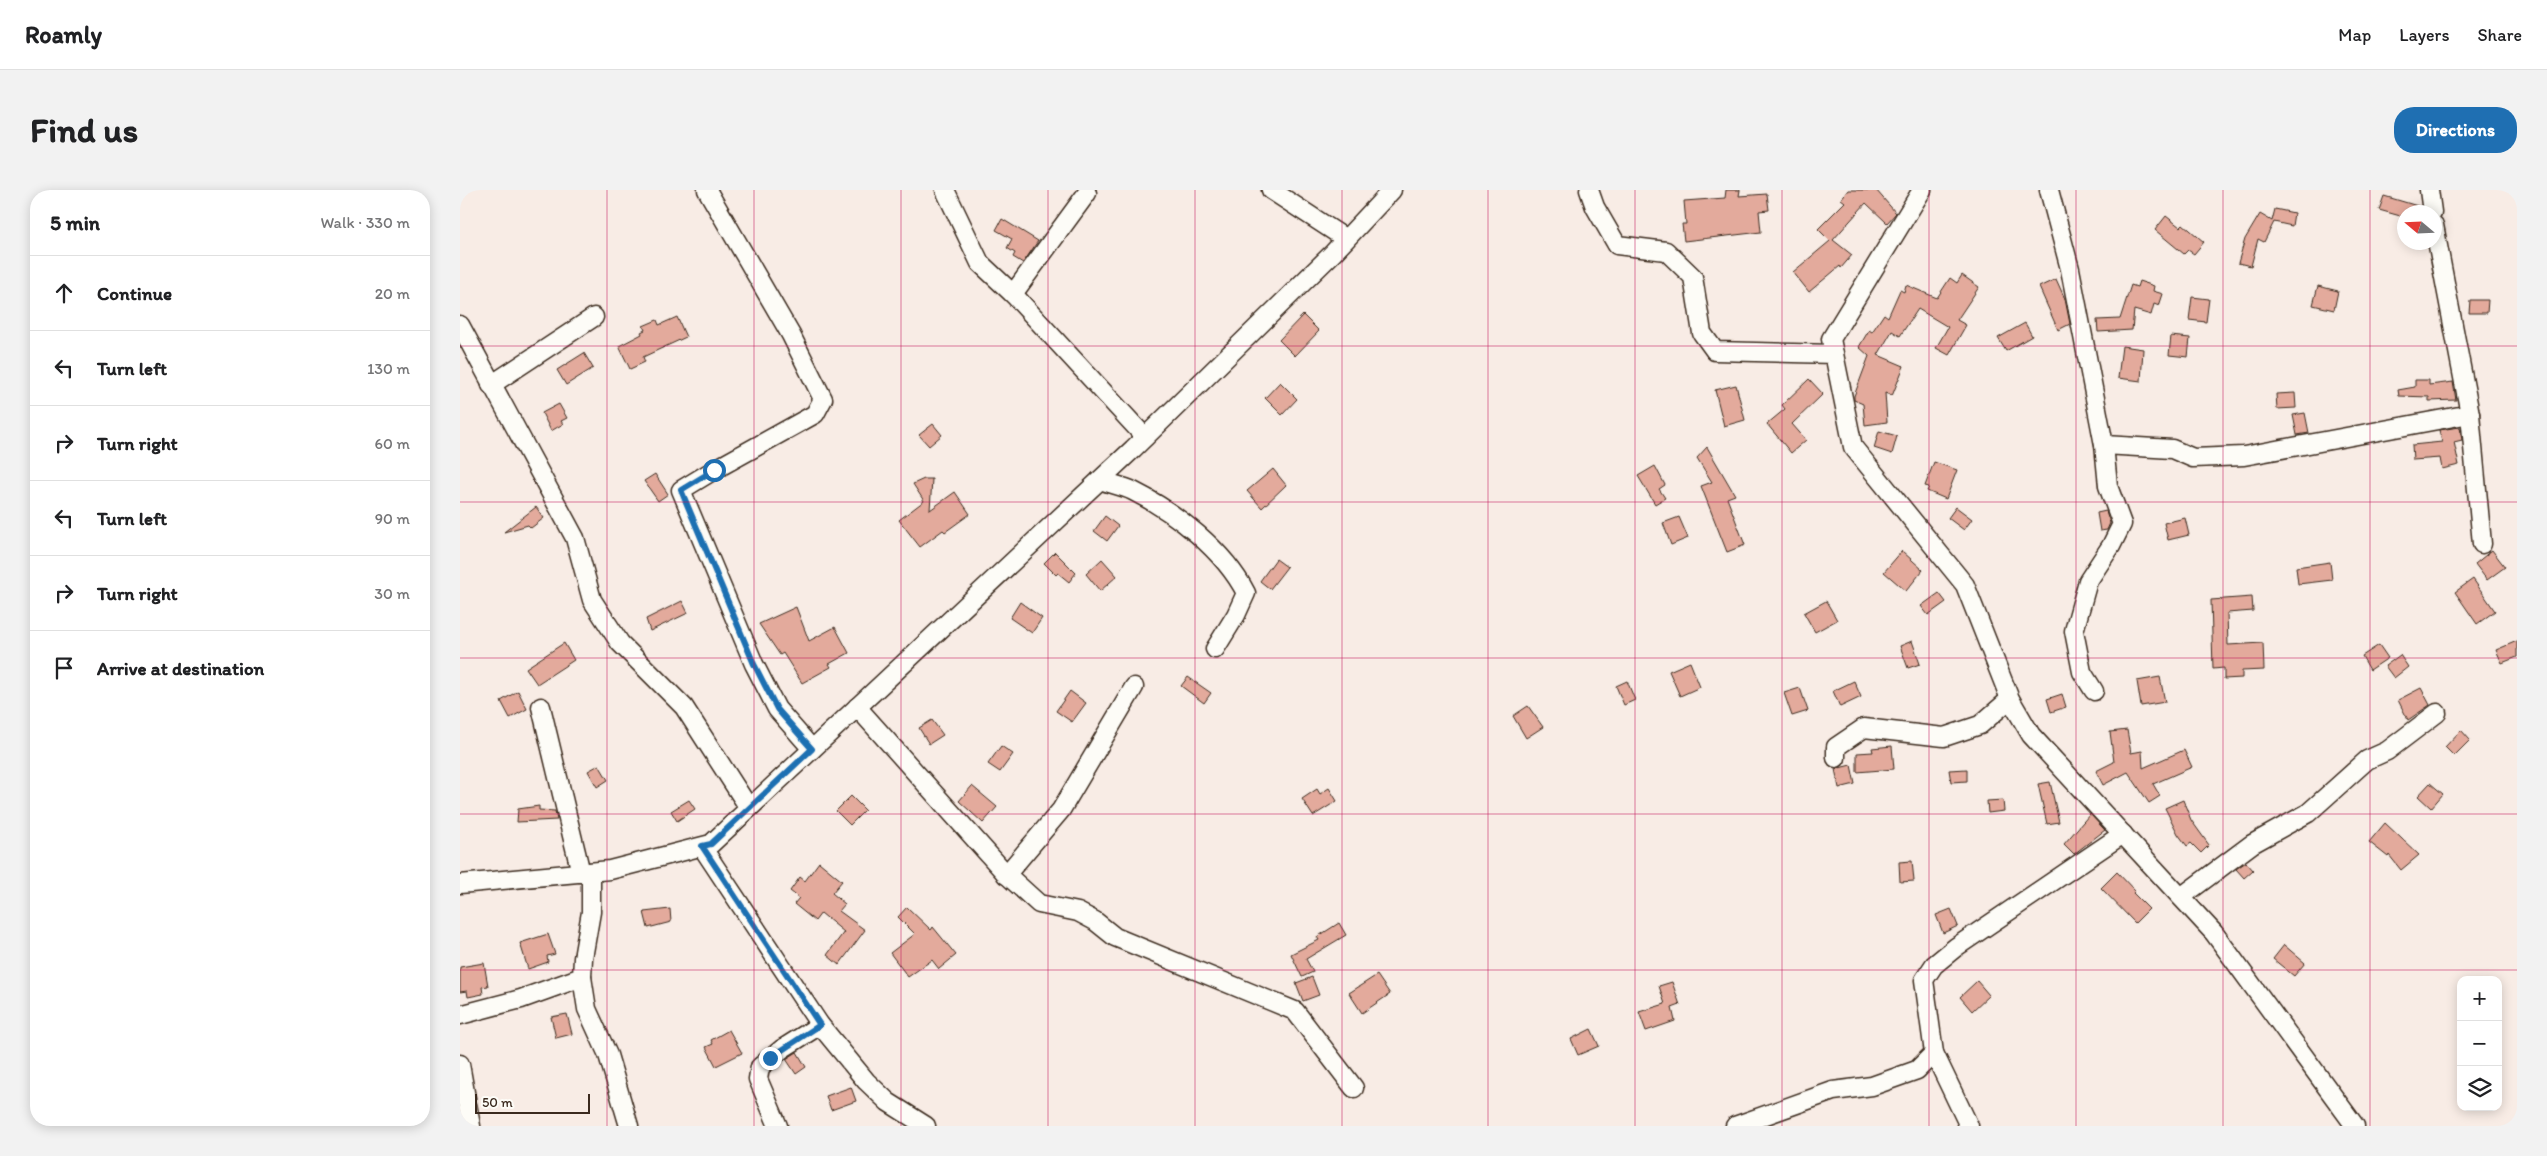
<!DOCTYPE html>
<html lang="en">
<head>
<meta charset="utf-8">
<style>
  body { margin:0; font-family:Itim,sans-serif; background:#f2f2f2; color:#202124 }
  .controls { position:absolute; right:15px; bottom:15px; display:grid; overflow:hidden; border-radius:10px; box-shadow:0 2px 12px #0003 }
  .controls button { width:45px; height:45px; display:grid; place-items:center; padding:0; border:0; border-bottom:1px solid #e0e0e0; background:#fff; color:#202124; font:25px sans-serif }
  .compass { position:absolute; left:1937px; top:15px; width:45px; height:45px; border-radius:50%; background:#fff; box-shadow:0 2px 12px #0003; rotate:289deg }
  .scale { position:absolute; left:15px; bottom:12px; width:115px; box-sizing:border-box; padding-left:5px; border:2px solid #3b2a1e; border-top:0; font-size:14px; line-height:18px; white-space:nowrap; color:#3b2a1e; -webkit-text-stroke:4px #fdfcf7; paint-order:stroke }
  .stop { position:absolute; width:15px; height:15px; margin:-11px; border:4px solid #1f6fb2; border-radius:50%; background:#fff }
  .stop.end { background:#1f6fb2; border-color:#fff; box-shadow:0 1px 5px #0008 }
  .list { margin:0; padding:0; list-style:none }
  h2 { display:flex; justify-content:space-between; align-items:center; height:65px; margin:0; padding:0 20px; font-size:21px }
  h2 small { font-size:16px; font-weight:400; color:#757577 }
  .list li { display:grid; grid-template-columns:32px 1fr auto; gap:15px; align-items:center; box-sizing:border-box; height:75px; padding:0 20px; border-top:1px solid #e0e0e0 }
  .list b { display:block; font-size:19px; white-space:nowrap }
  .list em { font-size:16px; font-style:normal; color:#757577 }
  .icon { flex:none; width:28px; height:28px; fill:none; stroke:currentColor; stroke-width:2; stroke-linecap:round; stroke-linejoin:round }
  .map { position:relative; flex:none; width:2057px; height:936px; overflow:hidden; border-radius:20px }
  header { display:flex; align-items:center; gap:30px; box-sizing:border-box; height:70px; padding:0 25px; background:#fff; border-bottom:1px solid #e0e0e0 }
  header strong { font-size:24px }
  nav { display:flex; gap:28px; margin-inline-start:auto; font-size:18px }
  .intro { display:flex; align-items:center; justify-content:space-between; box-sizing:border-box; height:120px; padding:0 30px }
  h1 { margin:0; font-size:35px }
  .button { padding:12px 22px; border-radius:20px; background:#1f6fb2; color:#fff; font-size:18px; font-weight:700 }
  main { display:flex; gap:30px; padding:0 30px }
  aside { flex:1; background:#fff; border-radius:20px; box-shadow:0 2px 12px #0003 }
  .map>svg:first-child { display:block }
  .building { fill:#e3aa9c; stroke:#3b2a1e }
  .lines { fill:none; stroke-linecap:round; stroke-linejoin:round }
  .street-casing { stroke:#3b2a1e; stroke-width:21 }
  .street { stroke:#fdfcf7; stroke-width:18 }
  .route { stroke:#1f6fb2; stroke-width:6 }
  .grid { fill:none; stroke:#c2185b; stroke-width:1; stroke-opacity:0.55 }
</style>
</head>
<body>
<header>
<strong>Roamly</strong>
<nav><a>Map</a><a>Layers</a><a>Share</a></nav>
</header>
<div class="intro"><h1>Find us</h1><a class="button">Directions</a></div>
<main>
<aside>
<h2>5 min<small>Walk · 330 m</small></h2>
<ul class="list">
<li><svg class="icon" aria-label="ahead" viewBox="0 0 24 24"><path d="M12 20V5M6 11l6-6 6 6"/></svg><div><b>Continue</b></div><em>20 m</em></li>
<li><svg class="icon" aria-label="left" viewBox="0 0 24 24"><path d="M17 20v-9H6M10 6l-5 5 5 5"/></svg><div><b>Turn left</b></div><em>130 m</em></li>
<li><svg class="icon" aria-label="right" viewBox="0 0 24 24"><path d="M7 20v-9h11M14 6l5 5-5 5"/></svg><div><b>Turn right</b></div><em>60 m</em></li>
<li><svg class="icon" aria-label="left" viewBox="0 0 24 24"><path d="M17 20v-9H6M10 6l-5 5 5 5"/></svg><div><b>Turn left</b></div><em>90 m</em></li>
<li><svg class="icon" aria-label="right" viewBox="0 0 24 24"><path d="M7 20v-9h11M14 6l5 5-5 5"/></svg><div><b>Turn right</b></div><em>30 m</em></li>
<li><svg class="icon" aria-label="arrive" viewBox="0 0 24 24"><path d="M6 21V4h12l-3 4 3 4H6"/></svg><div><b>Arrive at destination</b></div></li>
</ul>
</aside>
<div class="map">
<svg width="2057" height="936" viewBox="0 0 2057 936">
  <rect width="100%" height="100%" fill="#f8ece5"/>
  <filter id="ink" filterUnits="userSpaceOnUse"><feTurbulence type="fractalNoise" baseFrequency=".02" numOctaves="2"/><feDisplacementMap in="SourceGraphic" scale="10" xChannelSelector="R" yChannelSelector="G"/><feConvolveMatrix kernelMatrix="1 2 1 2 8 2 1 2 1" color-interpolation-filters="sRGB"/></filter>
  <g filter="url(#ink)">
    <g class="building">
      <polygon points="1266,0 1280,0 1279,6 1307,4 1309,20 1299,21 1301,42 1224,51 1222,34 1226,34 1224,11 1265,8"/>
      <polygon points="1388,0 1416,0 1436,23 1427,33 1406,13 1373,50 1392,65 1381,78 1380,76 1349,102 1333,82 1370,51 1358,39 1385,12 1381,9"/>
      <polygon points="1924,6 1961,17 1961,22 1944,22 1944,27 1919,20"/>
      <polygon points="1815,19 1834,23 1832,36 1814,32 1804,52 1798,49 1791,76 1778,73 1785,49 1800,24 1812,31"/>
      <polygon points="1706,26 1720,37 1723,34 1744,52 1734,64 1728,60 1724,64 1695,40"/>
      <polygon points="542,29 578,51 563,73 553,67 555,63 547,58 552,49 536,40"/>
      <polygon points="1502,85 1519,97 1497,130 1506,135 1489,165 1476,158 1488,137 1458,119 1440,146 1432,141 1418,165 1444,176 1432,206 1425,203 1427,232 1405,235 1403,214 1394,210 1394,206 1409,166 1399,157 1409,140 1412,142 1424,124 1428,127 1440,100 1444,102 1446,95 1477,108 1490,88 1497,93"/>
      <polygon points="1596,89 1605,109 1610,134 1598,140 1579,97"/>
      <polygon points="1679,91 1694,96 1693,101 1703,104 1699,116 1694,114 1691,125 1674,120 1672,140 1638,142 1637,130 1660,129 1671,95 1677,97"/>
      <polygon points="1858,96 1878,101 1874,120 1853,115"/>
      <polygon points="1732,107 1749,109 1746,132 1729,130"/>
      <polygon points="2010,110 2028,110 2027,123 2009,123"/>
      <polygon points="843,125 859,141 835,166 819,150"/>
      <polygon points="217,127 226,147 183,167 185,172 170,179 159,156 182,144 181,142 185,140 183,136 197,130 199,135"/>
      <polygon points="1565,133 1572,146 1546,161 1538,148"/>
      <polygon points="1711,146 1730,148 1728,167 1709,165"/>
      <polygon points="1662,156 1683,159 1681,191 1658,188"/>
      <polygon points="124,163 133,178 106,195 97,180"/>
      <polygon points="1349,189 1363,204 1332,234 1346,250 1331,263 1307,234 1325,219 1322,215"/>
      <polygon points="1955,190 1969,190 1969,195 1993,192 1996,210 1969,211 1969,207 1939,206 1938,200 1955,197"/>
      <polygon points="820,192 837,209 822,225 805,208"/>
      <polygon points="1276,195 1285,230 1264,236 1255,200"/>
      <polygon points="1835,203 1836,218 1817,219 1816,204"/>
      <polygon points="99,214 107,228 101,231 103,234 91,241 82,223"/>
      <polygon points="1845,223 1849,243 1837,245 1833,225"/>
      <polygon points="473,234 482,245 469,256 459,245"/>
      <polygon points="2000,237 2002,250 1994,252 1999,275 1982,279 1980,268 1953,270 1952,255 1982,252 1979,240"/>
      <polygon points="1419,241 1437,246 1432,264 1414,258"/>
      <polygon points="1247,257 1275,305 1267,308 1285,355 1267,362 1241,296 1252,292 1237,268"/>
      <polygon points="1474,272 1497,280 1486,309 1467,301 1469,297 1465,296"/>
      <polygon points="1195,276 1205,295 1199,299 1205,308 1195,314 1178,286"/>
      <polygon points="813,279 826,295 802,318 787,301"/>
      <polygon points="195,284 208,304 198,311 184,291"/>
      <polygon points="464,289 472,289 470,320 495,302 510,324 485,342 483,340 460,357 439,330 464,311 453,294"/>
      <polygon points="76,317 84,328 71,338 68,335 44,342"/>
      <polygon points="1496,317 1512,329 1504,340 1488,328"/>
      <polygon points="1646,321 1650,333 1647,340 1640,341 1637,323"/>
      <polygon points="645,326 658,336 647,351 634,341"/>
      <polygon points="1219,327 1228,348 1211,355 1203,333"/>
      <polygon points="1725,328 1729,345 1708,350 1704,333"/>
      <polygon points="2032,360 2045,377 2027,390 2015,374"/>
      <polygon points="1442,361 1463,380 1446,401 1424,382"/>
      <polygon points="595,362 616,383 609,392 598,383 596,385 584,373"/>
      <polygon points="642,369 657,386 640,401 626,384"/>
      <polygon points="816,369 827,377 810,399 800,391"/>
      <polygon points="1870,372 1872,390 1838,394 1836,377"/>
      <polygon points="2013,389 2035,421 2017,434 1995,402"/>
      <polygon points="1479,403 1486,412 1468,425 1461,416"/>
      <polygon points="1792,407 1793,421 1767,423 1768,455 1803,453 1804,480 1782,481 1782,488 1764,489 1764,478 1753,479 1751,410"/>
      <polygon points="222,411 228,423 190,441 186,429"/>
      <polygon points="1366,411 1377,430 1355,442 1344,423"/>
      <polygon points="560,412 582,428 572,443 550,428"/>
      <polygon points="336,417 349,451 375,437 389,463 369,474 371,477 342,493 323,463 320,465 299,434"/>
      <polygon points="1452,451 1460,474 1448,478 1440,456"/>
      <polygon points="2057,451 2057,467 2042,473 2036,460"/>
      <polygon points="104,453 114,470 77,494 66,478"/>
      <polygon points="1919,455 1928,468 1910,480 1902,466"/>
      <polygon points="1940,465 1948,477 1934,488 1925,476"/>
      <polygon points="1230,472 1240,497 1220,506 1209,481"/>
      <polygon points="728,487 751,503 744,513 721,496"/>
      <polygon points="1700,487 1705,512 1681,516 1677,491"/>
      <polygon points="1167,491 1175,510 1164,515 1156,496"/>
      <polygon points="1394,491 1401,507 1380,517 1373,501"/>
      <polygon points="1340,498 1348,521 1332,526 1324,503"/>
      <polygon points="1961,498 1970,515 1948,530 1938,510"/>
      <polygon points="58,501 67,519 50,528 41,511"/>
      <polygon points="610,501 626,513 612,532 596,521"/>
      <polygon points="1602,504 1606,517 1591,522 1587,509"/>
      <polygon points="1068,516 1083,537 1066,548 1053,526"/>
      <polygon points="472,530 483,545 469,554 459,538"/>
      <polygon points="1667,540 1671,563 1682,561 1683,578 1724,560 1732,577 1693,594 1700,606 1689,613 1668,582 1643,595 1636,581 1654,572 1650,542"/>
      <polygon points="2001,540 2010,550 1994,566 1985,557"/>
      <polygon points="541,556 553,564 540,582 528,574"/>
      <polygon points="1432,556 1434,579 1397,582 1397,563 1413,562 1412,558"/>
      <polygon points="139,575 148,590 137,597 128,581"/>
      <polygon points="1391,575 1395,594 1379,598 1375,579"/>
      <polygon points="1507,579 1507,591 1491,592 1489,580"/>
      <polygon points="1590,592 1599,632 1587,634 1578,594"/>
      <polygon points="1970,593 1983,604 1971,618 1958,606"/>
      <polygon points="512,596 537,617 523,633 499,611"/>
      <polygon points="869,598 877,611 853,626 842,609 857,599 860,604"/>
      <polygon points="391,606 405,620 390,635 376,621"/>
      <polygon points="229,610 235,619 217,631 211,621"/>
      <polygon points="1543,610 1544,621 1528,623 1527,611"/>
      <polygon points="1723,610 1731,630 1749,655 1741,663 1731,653 1727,656 1718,644 1705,618"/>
      <polygon points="79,616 79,620 95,621 97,630 57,632 58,619"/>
      <polygon points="1630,624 1645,640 1614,664 1604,654"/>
      <polygon points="1925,633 1959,665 1941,680 1929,665 1928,667 1909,652"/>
      <polygon points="1452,671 1454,691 1440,692 1439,672"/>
      <polygon points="359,672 382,691 372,703 385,714 379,721 405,740 379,775 367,765 384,742 361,723 355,731 334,714 339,708 330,701 340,687 345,691"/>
      <polygon points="1786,672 1793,680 1784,688 1776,679"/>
      <polygon points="1657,682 1675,701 1673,703 1689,719 1675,733 1641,698"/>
      <polygon points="447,717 471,740 473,737 496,765 479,779 472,770 448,787 430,763 455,744 438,727"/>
      <polygon points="210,719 211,732 188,738 184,722"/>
      <polygon points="1491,719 1498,736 1483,743 1476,725"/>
      <polygon points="879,733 886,745 846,769 853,782 842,787 831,764 859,750 857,747"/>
      <polygon points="88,744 95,764 87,766 88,772 68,779 60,753"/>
      <polygon points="1824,755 1845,773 1834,786 1813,769"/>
      <polygon points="24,773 28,796 22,797 23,804 8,807 7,801 0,802 0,777"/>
      <polygon points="917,785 930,804 902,823 889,803"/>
      <polygon points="852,787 859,805 843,811 836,793"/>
      <polygon points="1517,791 1529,805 1512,821 1500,807"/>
      <polygon points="1212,792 1220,815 1212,818 1215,831 1186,841 1179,822 1205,814 1199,796"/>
      <polygon points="107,824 112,844 96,848 91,827"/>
      <polygon points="1131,839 1139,856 1118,865 1111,849"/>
      <polygon points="269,840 282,863 256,876 246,857 253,854 251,850"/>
      <polygon points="337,862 346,877 336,884 326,869"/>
      <polygon points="391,897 396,911 371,920 366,906"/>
    </g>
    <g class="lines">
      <g class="street-casing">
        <g id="street">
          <polyline points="247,0 331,145 363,209 355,224 254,280 221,300 294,474 317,519 352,559"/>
          <polyline points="485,0 520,73 553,104 685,247"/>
          <polyline points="811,0 886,49"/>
          <polyline points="1129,0 1135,17 1157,55 1206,61 1233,87 1242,143 1255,161 1374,164"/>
          <polyline points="1462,0 1371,149 1393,257 1505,395 1550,509 1571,545 1754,743 1895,936"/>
          <polyline points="1589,0 1610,79 1644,255 1712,259 1733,268 1784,266 2010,224"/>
          <polyline points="1969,0 1972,22"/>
          <polyline points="1974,35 2010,224 2022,354"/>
          <polyline points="553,104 627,3"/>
          <polyline points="0,135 115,348 132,410 160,453 224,517 289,618"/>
          <polyline points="31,195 134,127"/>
          <path d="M 640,290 C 650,294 663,296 673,301 C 715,322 764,360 786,403 L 776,425 L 755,459"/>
          <polyline points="1634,501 1622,482 1614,441 1628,391 1651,356 1662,334 1648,296 1644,255"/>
          <polyline points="81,517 121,683"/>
          <polyline points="397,517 547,685 579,714 618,722 635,731 655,747 835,821 894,898"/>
          <polyline points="1376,568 1376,557 1404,538 1484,547 1520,535 1550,509"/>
          <polyline points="242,657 360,835 406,891 428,912 466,936"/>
          <polyline points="546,685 601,620 674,497"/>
          <polyline points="0,694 150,680 251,654 673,259 873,63 932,0"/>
          <polyline points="1721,707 1792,654 1848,623 1907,570 1927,561 1977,523"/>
          <polyline points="122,787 127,819 148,865 169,936"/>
          <polyline points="0,825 61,809 122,787 123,768 131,722 131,682"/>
          <polyline points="1474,863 1509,936"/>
          <polyline points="0,874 11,936"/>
          <polyline points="318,936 298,889 300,877 322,859 360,835"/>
          <polyline points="1275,936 1373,901 1412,896 1457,880 1474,863 1464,790 1474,775 1496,757 1663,644"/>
        </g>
      </g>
      <use href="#street" class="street"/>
    </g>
  </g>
  <g class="lines" filter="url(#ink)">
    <polyline class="route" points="254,280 221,300 294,474 317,519 352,559 251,654 242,656 360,835 310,868"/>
  </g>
  <path class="grid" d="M 147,0 L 147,936M 294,0 L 294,936M 441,0 L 441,936M 588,0 L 588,936M 735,0 L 735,936M 882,0 L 882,936M 1028,0 L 1028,936M 1175,0 L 1175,936M 1322,0 L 1322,936M 1469,0 L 1469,936M 1616,0 L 1616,936M 1763,0 L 1763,936M 1910,0 L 1910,936M 0,156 L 2057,156M 0,312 L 2057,312M 0,468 L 2057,468M 0,624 L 2057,624M 0,780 L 2057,780"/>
</svg>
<div class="controls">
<button>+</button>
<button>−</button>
<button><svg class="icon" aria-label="layers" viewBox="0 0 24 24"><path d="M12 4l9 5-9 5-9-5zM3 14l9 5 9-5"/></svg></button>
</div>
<svg class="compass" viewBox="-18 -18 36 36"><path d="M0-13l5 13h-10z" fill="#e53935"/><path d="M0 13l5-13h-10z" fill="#757577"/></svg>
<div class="scale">50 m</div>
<div class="stop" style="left:254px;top:280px"></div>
<div class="stop end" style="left:310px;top:868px"></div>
</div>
</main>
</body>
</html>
